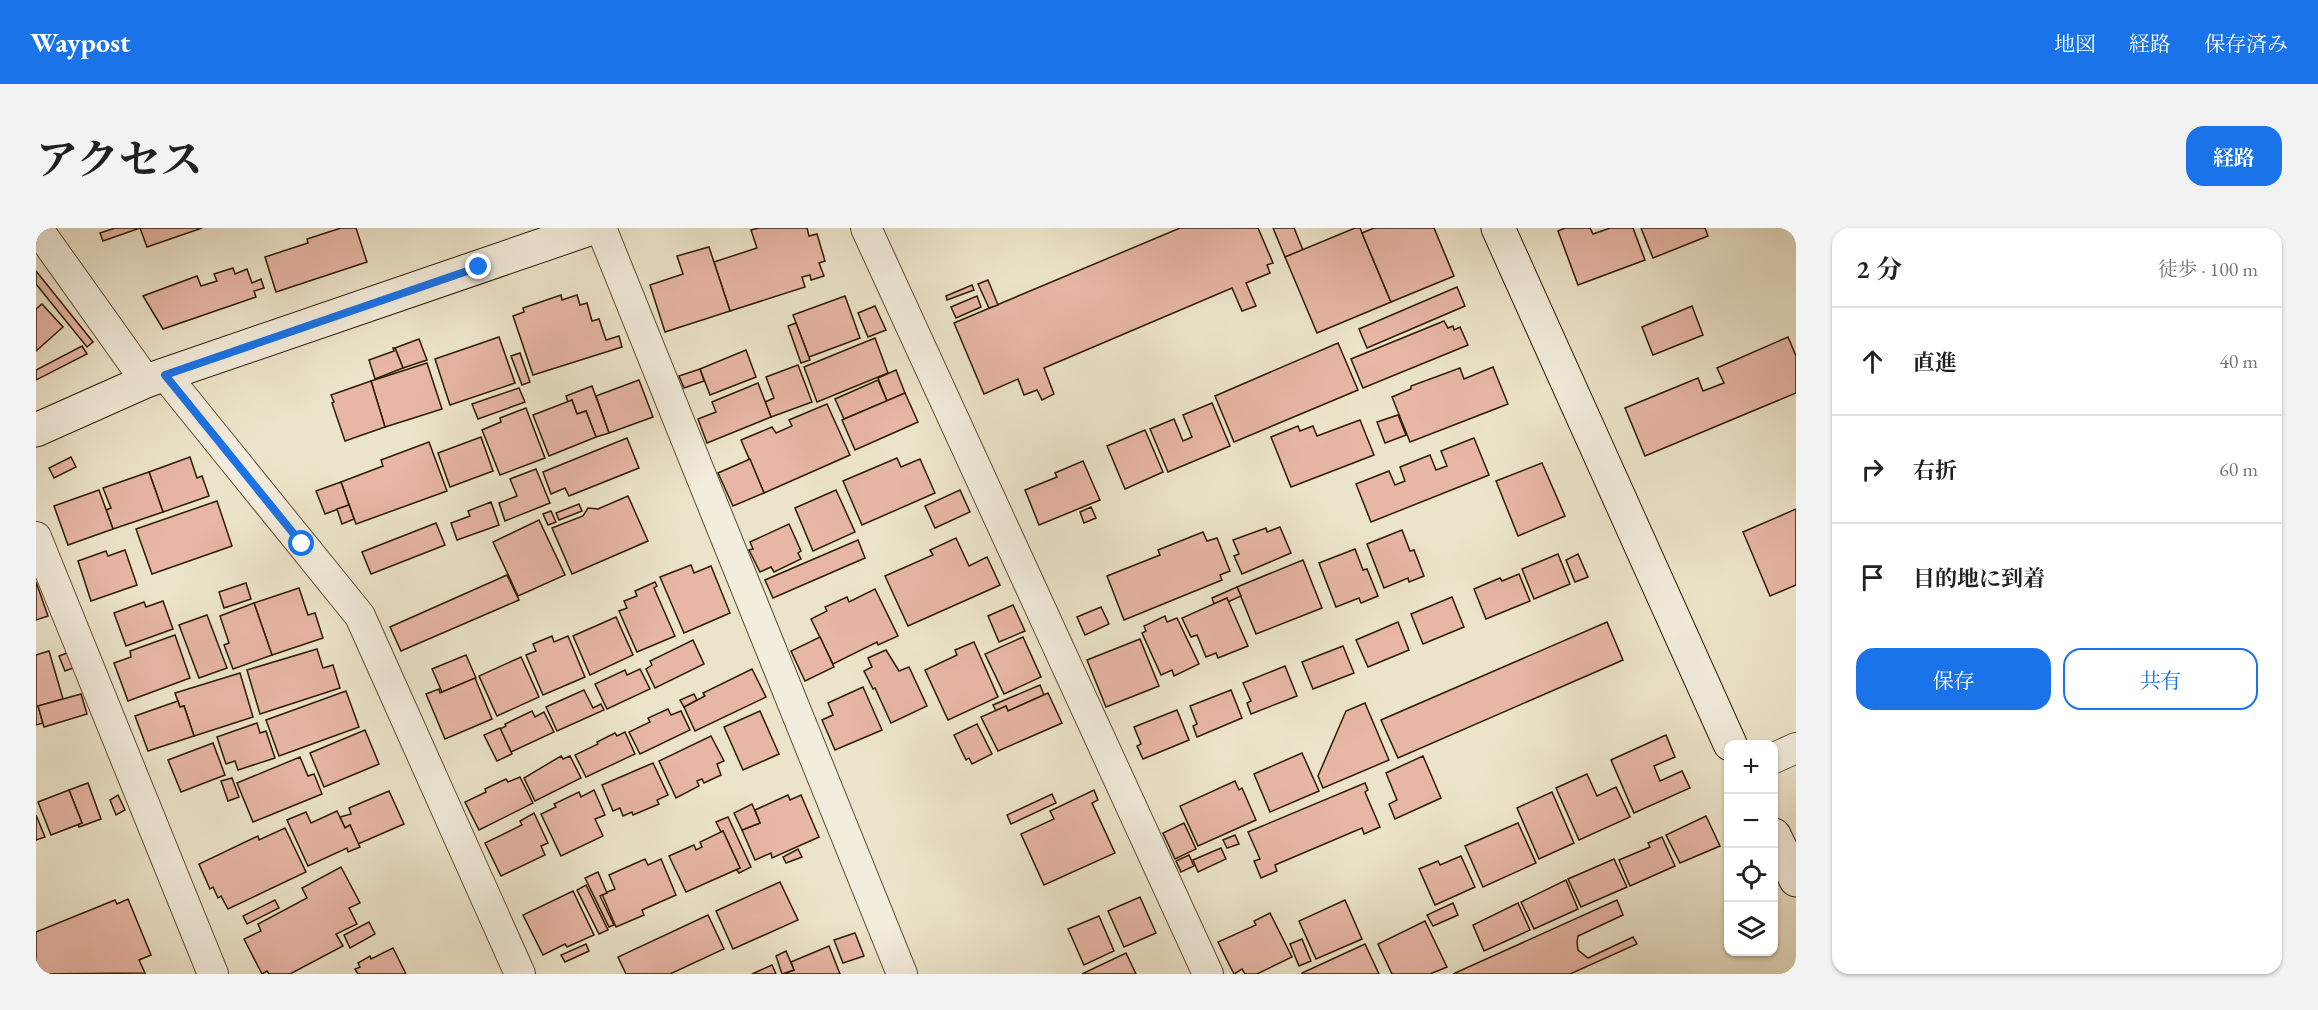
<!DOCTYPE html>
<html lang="ja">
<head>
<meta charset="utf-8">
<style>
  body { margin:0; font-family:"EB Garamond","Noto Serif JP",serif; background:#f2f2f2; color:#202124 }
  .controls { position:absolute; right:18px; bottom:18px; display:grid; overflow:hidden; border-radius:12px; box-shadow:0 2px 4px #0004 }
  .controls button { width:54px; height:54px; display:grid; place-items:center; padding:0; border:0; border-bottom:2px solid #e0e0e0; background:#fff; color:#202124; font:30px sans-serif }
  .stop { position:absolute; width:18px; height:18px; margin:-14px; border:4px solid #1a73e8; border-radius:50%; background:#fff }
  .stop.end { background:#1a73e8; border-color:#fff; box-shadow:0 2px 6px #0008 }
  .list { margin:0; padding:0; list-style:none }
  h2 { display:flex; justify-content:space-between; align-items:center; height:78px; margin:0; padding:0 24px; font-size:26px }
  h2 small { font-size:20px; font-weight:400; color:#757577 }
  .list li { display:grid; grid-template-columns:39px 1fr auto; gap:18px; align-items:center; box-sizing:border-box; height:108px; padding:0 24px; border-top:2px solid #e0e0e0 }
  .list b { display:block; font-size:22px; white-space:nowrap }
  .list em { font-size:20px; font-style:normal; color:#757577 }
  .actions { display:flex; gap:12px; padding:18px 24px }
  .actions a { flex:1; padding:14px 0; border:2px solid #1a73e8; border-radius:18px; text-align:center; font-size:21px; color:#1a73e8 }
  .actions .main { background:#1a73e8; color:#fff }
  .icon { flex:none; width:33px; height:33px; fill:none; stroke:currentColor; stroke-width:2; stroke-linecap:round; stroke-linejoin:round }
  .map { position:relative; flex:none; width:1760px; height:746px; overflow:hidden; border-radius:18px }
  header { display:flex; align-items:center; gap:36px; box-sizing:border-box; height:84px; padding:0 30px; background:#1a73e8; color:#fff }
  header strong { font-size:28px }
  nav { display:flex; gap:33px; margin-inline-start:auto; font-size:21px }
  .intro { display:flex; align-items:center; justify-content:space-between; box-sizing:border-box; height:144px; padding:0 36px }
  h1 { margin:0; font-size:42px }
  .button { padding:15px 27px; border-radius:18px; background:#1a73e8; color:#fff; font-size:21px; font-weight:700 }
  main { display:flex; gap:36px; padding:0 36px }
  aside { flex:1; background:#fff; border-radius:18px; box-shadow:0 2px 4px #0004 }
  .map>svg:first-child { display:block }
  .building { fill:#e7b6a5; stroke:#2e1b03; stroke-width:1.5 }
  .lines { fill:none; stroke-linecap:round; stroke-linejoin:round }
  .street-casing { stroke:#5e4d35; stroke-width:32 }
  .secondary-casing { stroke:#2e1b03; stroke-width:35 }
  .street { stroke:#f3eddd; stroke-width:30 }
  .secondary { stroke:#f3eddd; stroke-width:33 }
  .route { stroke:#1a73e8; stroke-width:8 }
</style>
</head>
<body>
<header>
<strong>Waypost</strong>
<nav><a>地図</a><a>経路</a><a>保存済み</a></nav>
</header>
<div class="intro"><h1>アクセス</h1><a class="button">経路</a></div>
<main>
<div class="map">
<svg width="1760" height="746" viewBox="0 0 1760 746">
  <rect width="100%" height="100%" fill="#ece4ca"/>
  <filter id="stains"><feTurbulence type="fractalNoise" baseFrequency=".00333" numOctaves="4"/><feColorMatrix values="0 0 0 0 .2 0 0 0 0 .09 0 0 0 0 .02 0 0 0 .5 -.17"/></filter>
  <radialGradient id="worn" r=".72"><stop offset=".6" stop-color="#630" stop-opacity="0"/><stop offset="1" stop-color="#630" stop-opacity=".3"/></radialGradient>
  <g class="building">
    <polygon points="79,0 166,0 111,19 104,0 67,13 64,5"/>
    <polygon points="305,0 320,0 331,34 240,64 229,29 272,15 271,11"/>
    <polygon points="723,0 771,0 773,8 781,6 789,33 783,35 788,48 775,52 774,47 766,49 769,59 694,83 678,34 721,20 715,2"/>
    <polygon points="1144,0 1222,0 1237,35 1231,37 1234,45 1210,55 1220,78 1206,83 1196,60 1008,140 1018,166 1006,172 1001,162 988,167 982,151 948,166 918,95"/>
    <polygon points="1237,0 1258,0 1267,22 1249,29"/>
    <polygon points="1319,0 1324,0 1326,5 1355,74 1281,105 1249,29"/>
    <polygon points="1338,0 1398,0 1418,48 1355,74 1326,5"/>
    <polygon points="1529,0 1554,0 1557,6 1574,0 1597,0 1609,32 1542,57 1522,3"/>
    <polygon points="1605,0 1669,0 1672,8 1617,30"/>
    <polygon points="673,19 694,83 629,104 614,57 647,46 641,28"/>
    <polygon points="197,40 199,46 211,41 216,55 225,51 228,60 218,63 220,69 127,101 107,68 161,48 165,58 181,53 178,46"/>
    <polygon points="0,43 57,114 51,119 0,56"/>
    <polygon points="952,52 962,77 953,80 942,56"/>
    <polygon points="936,57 938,62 911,72 910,68"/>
    <polygon points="1421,59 1429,78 1331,120 1323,101"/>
    <polygon points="525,67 526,72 541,67 544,77 551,75 556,93 563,91 570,112 583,108 586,119 497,147 477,88 488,84 487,80"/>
    <polygon points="809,68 824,110 773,129 757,87"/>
    <polygon points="941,68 945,79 920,90 915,79"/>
    <polygon points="6,76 27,99 0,123 0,81"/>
    <polygon points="839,78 850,102 832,109 822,85"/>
    <polygon points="1656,78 1667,107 1617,127 1606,99"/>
    <polygon points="1408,93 1412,100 1417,98 1418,102 1424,99 1432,117 1327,160 1315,131"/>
    <polygon points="760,95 774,132 765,135 752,98"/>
    <polygon points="463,109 479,155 414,177 399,131"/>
    <polygon points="1752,109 1760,128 1760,165 1609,228 1589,180 1662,150 1667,163 1688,155 1681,140"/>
    <polygon points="839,110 852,145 781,174 768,139"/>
    <polygon points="383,111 391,132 367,140 359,120"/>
    <polygon points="1302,115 1322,162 1198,214 1179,168"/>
    <polygon points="46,118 51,126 0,152 0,142"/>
    <polygon points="357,120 359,120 367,140 339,151 333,132 358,123"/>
    <polygon points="710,122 720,149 674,167 664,141"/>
    <polygon points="484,125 494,154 486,157 475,128"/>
    <polygon points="391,135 406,181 349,199 335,153"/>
    <polygon points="762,137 776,174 735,189 729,174 738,170 730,149"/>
    <polygon points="1457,139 1472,176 1374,214 1356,169 1375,161 1375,158 1424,140 1428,151"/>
    <polygon points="664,141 668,153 648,160 643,148"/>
    <polygon points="860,142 869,165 851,173 842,150"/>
    <polygon points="603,152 617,189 573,205 560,168"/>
    <polygon points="842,152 851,173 808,191 799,171"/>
    <polygon points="335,153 349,199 309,213 296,175 298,174 295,167"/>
    <polygon points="722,155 735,189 671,215 662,191 680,184 676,174"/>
    <polygon points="556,158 573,205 560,209 550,183 541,186 536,172 532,174 530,168"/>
    <polygon points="483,160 489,174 442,191 436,176"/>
    <polygon points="869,165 882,194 819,222 806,192"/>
    <polygon points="536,172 541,186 550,183 560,209 513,228 497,187"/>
    <polygon points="1176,175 1194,218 1132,244 1114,201 1138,191 1147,213 1156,209 1147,187"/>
    <polygon points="791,176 814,227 728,265 705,212 736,199 740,205 756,198 753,192"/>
    <polygon points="490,180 509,230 464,247 446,202 465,194 464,190"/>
    <polygon points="1362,187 1370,207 1349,215 1341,194"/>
    <polygon points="1324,192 1338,227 1255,259 1235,209 1262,198 1264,203 1277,198 1281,208"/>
    <polygon points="1109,202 1127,244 1089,261 1071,218"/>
    <polygon points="445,209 457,243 414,259 402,225"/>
    <polygon points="591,210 603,240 533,268 529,260 515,266 507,244"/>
    <polygon points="1438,210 1453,247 1335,294 1320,256 1353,243 1359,257 1369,253 1364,239 1394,227 1400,242 1411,238 1405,223"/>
    <polygon points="393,214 411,263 320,296 305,254 347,238 345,232"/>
    <polygon points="35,229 40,239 18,250 13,240"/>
    <polygon points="154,229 161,250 166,248 173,268 127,284 113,244"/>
    <polygon points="861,230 865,239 884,231 899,265 826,297 807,253"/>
    <polygon points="714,231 728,265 697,278 682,245"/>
    <polygon points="1047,233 1064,272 1003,297 989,262 1021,249 1019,245"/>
    <polygon points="1506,235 1529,288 1482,308 1460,253"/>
    <polygon points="500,241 514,275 469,293 463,275 481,268 474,251"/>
    <polygon points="113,244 127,284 77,301 70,282 75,280 67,260"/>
    <polygon points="305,254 313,277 289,286 280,263"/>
    <polygon points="63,262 77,301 32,317 18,278"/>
    <polygon points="800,262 819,304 777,323 759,280"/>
    <polygon points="924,262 934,284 899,300 889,278"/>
    <polygon points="592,268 612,313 536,346 516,300 547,288 552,280 562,281"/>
    <polygon points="181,273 196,318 116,346 100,301"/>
    <polygon points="455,274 463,297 421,312 415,295 434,288 432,283"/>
    <polygon points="543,276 546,283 523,292 520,285"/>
    <polygon points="313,277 318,291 306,296 301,281"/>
    <polygon points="1055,279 1060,290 1048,295 1044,284"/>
    <polygon points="1760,281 1760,357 1734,368 1707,304"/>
    <polygon points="515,283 520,294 512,297 507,286"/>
    <polygon points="503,292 529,347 482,368 457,314"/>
    <polygon points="400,295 409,317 335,346 326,324"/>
    <polygon points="753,296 765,323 762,325 765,331 738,344 735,339 724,344 713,322 717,321 714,314"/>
    <polygon points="1244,299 1255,325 1206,346 1198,328 1203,326 1197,312 1230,300 1231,304"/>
    <polygon points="1366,302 1374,323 1378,322 1388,348 1373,354 1372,350 1348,360 1331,316"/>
    <polygon points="1167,304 1171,313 1181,310 1194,343 1184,347 1186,352 1088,392 1071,348 1124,327 1122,322"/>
    <polygon points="920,310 933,338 951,329 964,357 872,398 849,348 897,327 894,322"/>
    <polygon points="822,312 829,330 737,370 729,352"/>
    <polygon points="1319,321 1327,342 1331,341 1342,368 1325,375 1323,370 1300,379 1283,335"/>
    <polygon points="89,322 101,357 55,373 42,333 70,323 72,328"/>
    <polygon points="1522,326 1534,356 1498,371 1486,341"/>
    <polygon points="1542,326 1552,349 1539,354 1530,332"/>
    <polygon points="1267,332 1286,380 1220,406 1201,359"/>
    <polygon points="655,337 658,345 675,338 694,385 648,405 624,349"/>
    <polygon points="1483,346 1494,373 1450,391 1438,361 1464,350 1466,353"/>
    <polygon points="471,347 483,372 365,423 354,399"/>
    <polygon points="0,354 12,388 0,392"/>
    <polygon points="619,354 621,358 618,360 639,408 601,424 583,383 591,380 588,373 601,368 599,363"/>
    <polygon points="210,355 215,371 188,380 183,364"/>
    <polygon points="1201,359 1205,368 1192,374 1191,370 1178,376 1176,370"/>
    <polygon points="263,360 272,387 279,385 287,410 236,427 218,375"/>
    <polygon points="839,361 862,408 842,417 841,414 797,436 775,391 791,383 789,379 811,369 813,374"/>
    <polygon points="1416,369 1428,399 1387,416 1375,386"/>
    <polygon points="1191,370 1212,418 1182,430 1180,425 1170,429 1161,407 1155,409 1146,390"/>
    <polygon points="127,373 137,401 90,418 78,385 108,374 110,379"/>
    <polygon points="218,375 236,427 197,441 188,417 193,415 184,388"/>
    <polygon points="977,377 989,403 963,414 952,388"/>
    <polygon points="1065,379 1073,396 1049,407 1041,389"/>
    <polygon points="171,387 191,440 163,450 143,397"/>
    <polygon points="1129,388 1131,394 1141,390 1163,436 1138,448 1136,442 1125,447 1106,405 1110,403 1108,398"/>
    <polygon points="580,389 597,427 554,447 537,408"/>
    <polygon points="1362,394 1373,422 1332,439 1320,412"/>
    <polygon points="1571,394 1587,432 1362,530 1345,492"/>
    <polygon points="139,407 154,450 92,473 78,435 95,429 94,423"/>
    <polygon points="516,408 518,414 532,408 549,449 507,467 490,427 500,423 497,416"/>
    <polygon points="784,409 798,439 769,453 755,423"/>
    <polygon points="987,409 1005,449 968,466 949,426"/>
    <polygon points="1104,411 1123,458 1070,479 1051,432"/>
    <polygon points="657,412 668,436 619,460 610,441 616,437 614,433"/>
    <polygon points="938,414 962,469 912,492 889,442 921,427 919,422"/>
    <polygon points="1307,418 1318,445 1277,461 1266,434"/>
    <polygon points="281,421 287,440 297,437 304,460 224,486 211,442"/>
    <polygon points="850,422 863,443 873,439 891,478 855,495 839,460 837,461 828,443 836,439 832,430"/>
    <polygon points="13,423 27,471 2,478 7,495 0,497 0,427"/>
    <polygon points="31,425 37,440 29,443 23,428"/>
    <polygon points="430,427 440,450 406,464 396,441"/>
    <polygon points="485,429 503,469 461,488 443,448"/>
    <polygon points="1249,438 1261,468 1215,486 1211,475 1215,473 1207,455"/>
    <polygon points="604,441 614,461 571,481 559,456 589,442 591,447"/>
    <polygon points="716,441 730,469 659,503 648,479 669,468 667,465"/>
    <polygon points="204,445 217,489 158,508 148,478 144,479 139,465"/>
    <polygon points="439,450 456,491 409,511 390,466 403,461 404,465"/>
    <polygon points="1004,457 1008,467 972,483 970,478 960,483 957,477"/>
    <polygon points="827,459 846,502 799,522 786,492 797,487 792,475"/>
    <polygon points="548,462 557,480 565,476 568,482 521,503 510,479"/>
    <polygon points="1195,462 1206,490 1161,509 1157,498 1161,496 1154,478"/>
    <polygon points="310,463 323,499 243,528 230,492"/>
    <polygon points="1012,465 1026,495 962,523 945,489 970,478 972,483"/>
    <polygon points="45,466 51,486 8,499 2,478"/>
    <polygon points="658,466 661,472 648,479 644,472"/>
    <polygon points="142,473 144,479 148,478 158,508 112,523 99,488"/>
    <polygon points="1329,475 1353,532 1287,560 1282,548 1310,483"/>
    <polygon points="632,481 635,487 645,483 654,502 604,526 593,504 614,494 612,490"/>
    <polygon points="1141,482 1153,512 1107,531 1101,518 1105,516 1098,499"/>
    <polygon points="496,483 499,489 508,484 518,504 475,524 464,501 470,498 469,496"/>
    <polygon points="724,483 743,526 707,542 688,499"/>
    <polygon points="221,495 224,505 230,503 239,530 202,542 199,533 190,536 181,509"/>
    <polygon points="941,496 956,526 936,536 933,530 930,532 918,507"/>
    <polygon points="464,500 476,526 461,533 448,507"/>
    <polygon points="329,502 343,536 288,559 274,525"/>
    <polygon points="589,504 599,526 550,549 539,527 562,516 561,514 579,505 581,508"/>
    <polygon points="1630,507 1639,529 1618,538 1624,553 1646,543 1654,560 1598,585 1575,532"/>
    <polygon points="675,508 688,533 681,536 685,547 668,555 666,551 661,553 663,558 640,570 623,533"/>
    <polygon points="177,515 189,547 145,564 132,532"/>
    <polygon points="1266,525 1283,563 1234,584 1218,546"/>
    <polygon points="525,528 527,531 534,528 545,550 499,573 488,550"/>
    <polygon points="1387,528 1405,570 1359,591 1353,576 1361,572 1350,545"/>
    <polygon points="264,529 272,548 278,546 286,566 217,594 201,555"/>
    <polygon points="617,535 632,567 621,572 623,576 597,587 596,584 587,588 584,580 577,583 566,557"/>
    <polygon points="1551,546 1561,568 1580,559 1594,589 1543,612 1520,560"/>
    <polygon points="484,549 497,575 443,602 429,574 450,564 449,561 470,551 472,554"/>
    <polygon points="196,550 203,569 192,573 185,553"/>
    <polygon points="1199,553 1203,562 1206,560 1220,592 1162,618 1144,578"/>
    <polygon points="52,555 65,591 43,599 42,596 46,595 33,562"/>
    <polygon points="1329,555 1332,562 1329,564 1344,599 1328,606 1326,600 1239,637 1241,643 1225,650 1218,633 1224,631 1212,604"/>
    <polygon points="33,562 46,595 15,607 2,574"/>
    <polygon points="558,562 569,587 559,591 567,608 525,628 505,586 520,579 518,576 543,564 545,569"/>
    <polygon points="1058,562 1062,572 1056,575 1079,625 1008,657 985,606 1018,591 1014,583"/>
    <polygon points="353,563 368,596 322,616 314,597 309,600 304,589 315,586 313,580"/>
    <polygon points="1516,564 1538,615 1503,631 1481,580"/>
    <polygon points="1016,566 1020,575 975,596 971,587"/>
    <polygon points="82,567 89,582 80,587 74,572"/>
    <polygon points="752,567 754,572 765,567 783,609 736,630 735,625 719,632 706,602 724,595 719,582"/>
    <polygon points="716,576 724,595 706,602 698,585"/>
    <polygon points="301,583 309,600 314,597 324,619 312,624 311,620 272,638 251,592 270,584 275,595"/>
    <polygon points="498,585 512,615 505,618 509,627 465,648 449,615 486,597 484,593"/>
    <polygon points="0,587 9,609 0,612"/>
    <polygon points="1670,588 1684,618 1644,635 1630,607"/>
    <polygon points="692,589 715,639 703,645 700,641 704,640 687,603 685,604 680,594"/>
    <polygon points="1148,595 1160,621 1139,631 1127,605"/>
    <polygon points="1482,595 1500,635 1447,659 1429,618"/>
    <polygon points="249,600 270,644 192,681 185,668 182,670 177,659 174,661 163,636 222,608 223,612"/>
    <polygon points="687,603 704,640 650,664 633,628 658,617 660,622 666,619 664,614"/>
    <polygon points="1199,607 1203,616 1191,620 1187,612"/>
    <polygon points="1626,609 1639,638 1594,658 1583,632 1614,619 1612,615"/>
    <polygon points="1185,620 1190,631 1162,644 1157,632"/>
    <polygon points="762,621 766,629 750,635 747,629"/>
    <polygon points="1153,627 1158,638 1145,644 1140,633"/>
    <polygon points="1425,628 1439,659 1399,677 1383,641 1402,633 1404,637"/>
    <polygon points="609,631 612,637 625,631 640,667 606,682 608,687 580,699 566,666 579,661 573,647"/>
    <polygon points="1578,631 1591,659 1545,679 1532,651"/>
    <polygon points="305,639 324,675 313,680 321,696 300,706 307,718 254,746 233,746 231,743 226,746 208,711 225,703 222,696 271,670 266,660"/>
    <polygon points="562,644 571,665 564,668 578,697 573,699 549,650"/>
    <polygon points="1530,652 1542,681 1498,701 1485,674"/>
    <polygon points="744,654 762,692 697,721 680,683"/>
    <polygon points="550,657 572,702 563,706 541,662"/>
    <polygon points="537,663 558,707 531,719 529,716 507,727 487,687"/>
    <polygon points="1104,669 1120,705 1088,719 1072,683"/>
    <polygon points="92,671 115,727 103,732 109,745 0,746 0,704 79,672 81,676"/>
    <polygon points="239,672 243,680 211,696 207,688"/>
    <polygon points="1309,672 1326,711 1280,731 1263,693"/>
    <polygon points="1581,672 1587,687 1542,708 1541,714 1542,722 1552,730 1597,709 1601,716 1534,746 1417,746"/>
    <polygon points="1417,675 1422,687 1397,698 1391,687"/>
    <polygon points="1482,675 1494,702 1448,723 1437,697"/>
    <polygon points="1234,685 1256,729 1221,746 1209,746 1206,741 1198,746 1182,714 1220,697 1218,693"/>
    <polygon points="672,687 688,721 634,746 590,746 582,729"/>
    <polygon points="1063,688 1078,723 1048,737 1032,701"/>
    <polygon points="1389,693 1411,739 1394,746 1356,746 1342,716"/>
    <polygon points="333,694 339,706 314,720 308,707"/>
    <polygon points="819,705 828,728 807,735 798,712"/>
    <polygon points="1266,711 1275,733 1263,738 1254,716"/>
    <polygon points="550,716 553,723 529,734 525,727"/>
    <polygon points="1329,716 1343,746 1266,746 1266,745"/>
    <polygon points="793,718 804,746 748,746 758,742 755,734"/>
    <polygon points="357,720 370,746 322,746 319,741 324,739 322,735 334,728 335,731"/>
    <polygon points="750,723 758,742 746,746 740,728"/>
    <polygon points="1090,725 1100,746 1046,746"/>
    <polygon points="736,737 740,746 716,746"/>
  </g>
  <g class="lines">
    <g class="street-casing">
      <g id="street">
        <polyline points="1,0 110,153"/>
        <polyline points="565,0 866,746"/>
        <polyline points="830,0 1172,746"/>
        <polyline points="129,147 324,388 484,746"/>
        <polyline points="0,309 177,746"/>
        <polyline points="1738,530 1760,520"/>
      </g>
    </g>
    <g class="secondary-casing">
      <g id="secondary">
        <polyline points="1462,0 1694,516"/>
        <polyline points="0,202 110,153 556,0"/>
        <polyline points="1738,607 1760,652"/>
      </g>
    </g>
    <use href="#street" class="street"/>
    <use href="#secondary" class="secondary"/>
  </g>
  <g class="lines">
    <polyline class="route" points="266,316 129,147 443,39"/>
  </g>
  <rect width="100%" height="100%" filter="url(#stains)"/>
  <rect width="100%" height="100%" fill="url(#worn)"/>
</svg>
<div class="controls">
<button>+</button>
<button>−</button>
<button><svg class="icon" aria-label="locate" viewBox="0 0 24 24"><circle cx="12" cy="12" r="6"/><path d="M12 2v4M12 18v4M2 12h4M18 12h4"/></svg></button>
<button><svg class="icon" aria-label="layers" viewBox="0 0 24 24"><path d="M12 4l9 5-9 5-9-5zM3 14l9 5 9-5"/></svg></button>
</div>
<div class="stop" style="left:266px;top:316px"></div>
<div class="stop end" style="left:443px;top:39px"></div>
</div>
<aside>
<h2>2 分<small>徒歩 · 100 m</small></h2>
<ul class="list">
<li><svg class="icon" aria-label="ahead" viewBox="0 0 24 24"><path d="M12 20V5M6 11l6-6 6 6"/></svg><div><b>直進</b></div><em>40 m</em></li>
<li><svg class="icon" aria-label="right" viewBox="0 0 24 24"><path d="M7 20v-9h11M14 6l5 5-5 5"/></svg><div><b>右折</b></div><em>60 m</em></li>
<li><svg class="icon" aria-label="arrive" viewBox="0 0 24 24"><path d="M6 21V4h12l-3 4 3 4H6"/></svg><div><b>目的地に到着</b></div></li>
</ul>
<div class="actions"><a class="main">保存</a><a>共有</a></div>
</aside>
</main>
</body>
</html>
